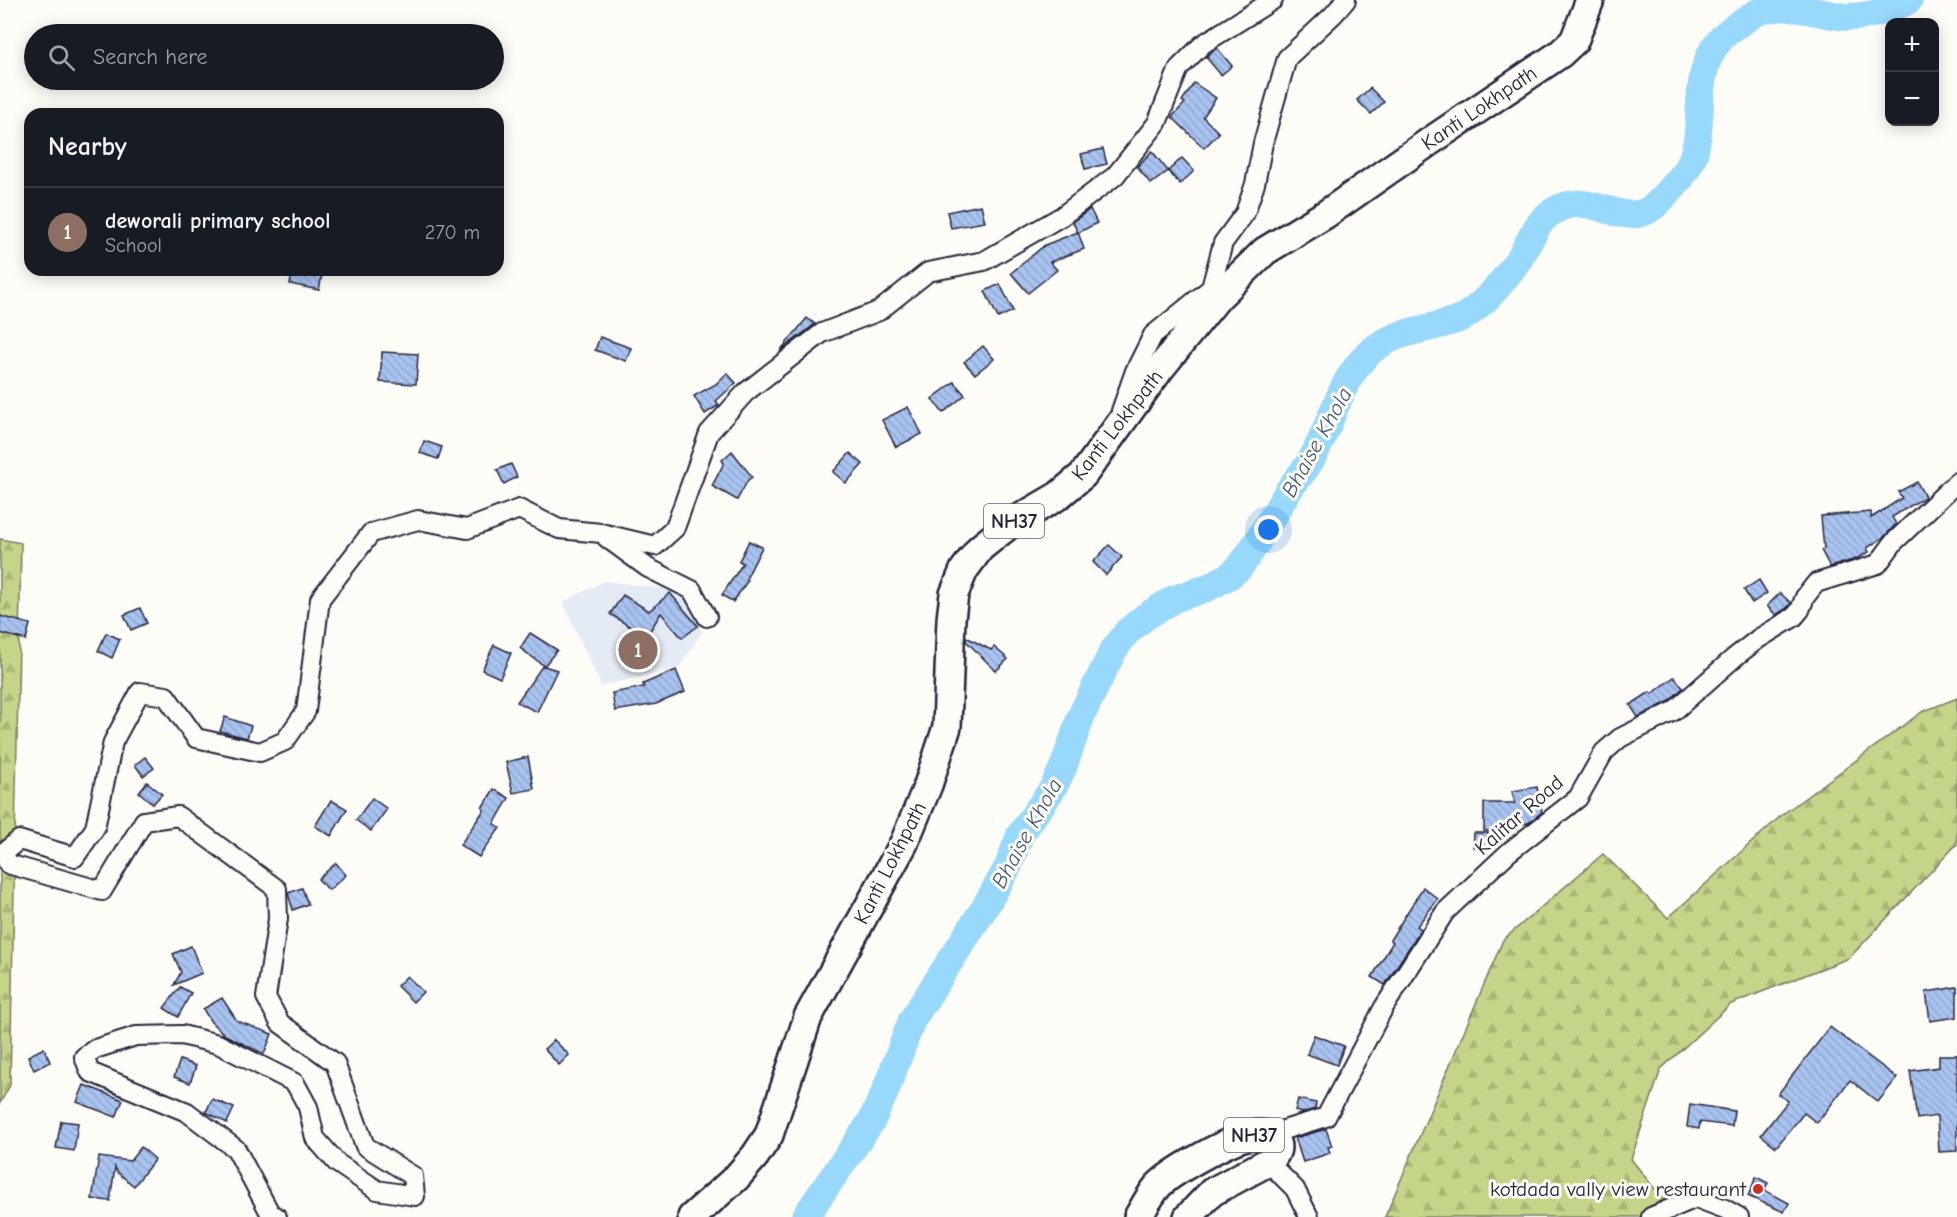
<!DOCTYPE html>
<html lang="en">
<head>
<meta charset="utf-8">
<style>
  body { margin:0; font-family:"Comic Neue",sans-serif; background:#242831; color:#f1f3f6 }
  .controls { position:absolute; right:18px; top:18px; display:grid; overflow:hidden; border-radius:12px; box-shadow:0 3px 15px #0003 }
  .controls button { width:54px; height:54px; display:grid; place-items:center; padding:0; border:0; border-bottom:2px solid #363941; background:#171b24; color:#f1f3f6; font:30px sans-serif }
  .you { position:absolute; left:1269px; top:530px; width:21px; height:21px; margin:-15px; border:4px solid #fff; border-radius:50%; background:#1a73e8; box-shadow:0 0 0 9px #1a73e833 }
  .badge { display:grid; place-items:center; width:39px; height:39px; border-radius:50%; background:#db2777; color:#fff; font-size:20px; font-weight:700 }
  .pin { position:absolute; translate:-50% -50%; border:3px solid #fff; box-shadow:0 2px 6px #0006 }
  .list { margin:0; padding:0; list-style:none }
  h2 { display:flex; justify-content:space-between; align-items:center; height:78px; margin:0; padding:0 24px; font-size:26px }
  h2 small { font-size:20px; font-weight:400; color:#9ea1a6 }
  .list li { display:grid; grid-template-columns:39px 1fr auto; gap:18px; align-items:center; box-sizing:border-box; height:90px; padding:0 24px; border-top:2px solid #363941 }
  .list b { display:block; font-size:22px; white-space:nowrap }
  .list p { margin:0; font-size:20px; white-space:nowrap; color:#9ea1a6 }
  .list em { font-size:20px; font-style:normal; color:#9ea1a6 }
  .icon { flex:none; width:33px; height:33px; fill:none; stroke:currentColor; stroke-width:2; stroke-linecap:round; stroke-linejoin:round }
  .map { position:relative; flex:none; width:1957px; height:1217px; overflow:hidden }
  .search { position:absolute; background:#171b24; box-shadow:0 3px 15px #0003; left:24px; top:24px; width:480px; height:66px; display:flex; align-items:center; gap:15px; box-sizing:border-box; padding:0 21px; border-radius:33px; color:#9ea1a6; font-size:22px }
  .panel { position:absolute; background:#171b24; box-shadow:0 3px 15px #0003; left:24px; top:108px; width:480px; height:168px; border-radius:18px }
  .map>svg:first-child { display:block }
  .built { fill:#e4ebf5 }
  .forest { fill:url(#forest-firs); stroke:#737b62; stroke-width:1.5 }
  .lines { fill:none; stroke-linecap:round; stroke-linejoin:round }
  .river { stroke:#98d8fa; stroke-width:28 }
  .building { fill:url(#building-back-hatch); stroke:#22223b; stroke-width:1.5 }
  .street-casing { stroke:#22223b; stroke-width:22 }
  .primary-casing { stroke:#22223b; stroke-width:32 }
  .street { stroke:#fdfcf7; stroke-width:18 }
  .primary { stroke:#fdfcf7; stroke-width:27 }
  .poi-dot { fill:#c8321e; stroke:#fdfcf7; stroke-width:2 }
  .labels { text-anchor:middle; stroke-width:6; stroke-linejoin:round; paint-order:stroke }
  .shield { fill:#fdfcf7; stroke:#646373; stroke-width:1.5 }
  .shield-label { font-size:20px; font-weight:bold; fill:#22223b }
  .street-label { font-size:21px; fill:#22223b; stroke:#fdfcf7 }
  .poi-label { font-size:21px; fill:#22223b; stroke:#fdfcf7; text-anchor:end }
  .water-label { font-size:22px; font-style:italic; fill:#455974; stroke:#fdfcf7 }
</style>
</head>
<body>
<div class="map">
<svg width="1957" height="1217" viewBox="0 0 1957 1217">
  <defs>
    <pattern id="forest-firs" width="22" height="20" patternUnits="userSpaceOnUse" patternTransform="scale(1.5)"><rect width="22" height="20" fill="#c4d488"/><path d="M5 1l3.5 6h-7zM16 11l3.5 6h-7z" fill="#a8b676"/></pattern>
    <pattern id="building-back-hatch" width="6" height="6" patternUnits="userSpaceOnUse" patternTransform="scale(1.5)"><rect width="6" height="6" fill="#a9c3f0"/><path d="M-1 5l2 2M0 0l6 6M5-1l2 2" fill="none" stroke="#91a7cf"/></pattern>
  </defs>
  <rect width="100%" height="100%" fill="#fdfcf7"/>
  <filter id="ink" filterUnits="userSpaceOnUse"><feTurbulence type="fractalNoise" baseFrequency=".0167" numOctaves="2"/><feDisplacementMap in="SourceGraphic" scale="12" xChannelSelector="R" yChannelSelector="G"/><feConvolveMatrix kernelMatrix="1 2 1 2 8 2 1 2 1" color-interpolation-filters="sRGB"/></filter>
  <g filter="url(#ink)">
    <polygon class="built" points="604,581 685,591 702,632 679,668 601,686 563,602"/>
    <g class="forest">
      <polygon points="0,539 21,543 10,1085 0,1103"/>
      <polygon points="1957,698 1957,844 1849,958 1731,1004 1661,1069 1631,1159 1677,1217 1385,1217 1503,940 1603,854 1668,918 1783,814 1922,712"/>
    </g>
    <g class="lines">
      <path class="river" d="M 805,1217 L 871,1122 L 885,1092 L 912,1020 L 985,907 L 1008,867 L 1020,835 L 1053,788 L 1063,768 L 1082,714 L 1113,651 L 1127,632 L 1145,617 L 1174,599 L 1207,588 L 1229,576 L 1239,568 C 1258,543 1273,515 1290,488 C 1297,479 1305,470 1311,460 C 1332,425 1338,381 1370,352 C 1397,328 1433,331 1463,317 C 1472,313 1479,305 1486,299 C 1500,286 1510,272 1521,256 C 1530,242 1536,222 1552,212 C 1590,188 1616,226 1647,211 C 1655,207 1663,198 1669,191 C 1680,180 1691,166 1695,150 C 1704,114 1693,70 1720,40 C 1729,29 1744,20 1756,13 C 1786,0 1816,14 1847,17 C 1865,18 1894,9 1909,0"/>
    </g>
    <g class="building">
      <polygon points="1217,48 1232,66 1221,75 1206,57"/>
      <polygon points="1194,83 1216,98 1203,117 1219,133 1204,148 1172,117 1185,103 1182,101"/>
      <polygon points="1370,88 1384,102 1371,114 1357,100"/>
      <polygon points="1103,149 1107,164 1085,169 1081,154"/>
      <polygon points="1152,151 1168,171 1151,184 1137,167"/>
      <polygon points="1182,158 1194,171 1180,184 1168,171"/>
      <polygon points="981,205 985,222 951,228 947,212"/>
      <polygon points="1090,209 1097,223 1078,233 1073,222"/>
      <polygon points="1078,232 1084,249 1050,262 1057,270 1028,293 1011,273 1045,245"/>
      <polygon points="293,270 323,270 319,290 290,284"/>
      <polygon points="1000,284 1013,311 998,318 985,291"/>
      <polygon points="807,318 815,324 780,351"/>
      <polygon points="600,337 631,348 626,361 595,350"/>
      <polygon points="983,346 994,359 975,374 964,362"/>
      <polygon points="382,352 418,354 416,384 380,382"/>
      <polygon points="727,373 736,383 716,401 719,405 705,414 694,396 716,384"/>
      <polygon points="954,382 965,395 943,413 932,399"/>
      <polygon points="908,407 922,434 896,447 882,420"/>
      <polygon points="424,441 442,447 438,459 420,453"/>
      <polygon points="732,451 752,477 748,480 737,500 712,486 724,463 722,460"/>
      <polygon points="850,453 863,464 846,483 833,472"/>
      <polygon points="511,464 517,477 504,484 497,470"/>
      <polygon points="1917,482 1925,497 1892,517 1896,524 1884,537 1867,548 1869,552 1856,559 1830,567 1821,550 1824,549 1821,516 1871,512 1871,518 1902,498 1898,492"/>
      <polygon points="749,541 762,547 746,579 748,580 733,602 722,595 743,563 739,561"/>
      <polygon points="1109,545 1122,557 1106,575 1093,562"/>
      <polygon points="1759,580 1767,593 1752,603 1744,590"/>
      <polygon points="670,593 698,626 682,638 661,613 646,637 610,614 623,595 649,611"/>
      <polygon points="1780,593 1791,603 1787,608 1776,615 1767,606"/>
      <polygon points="140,608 147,623 131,630 124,615"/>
      <polygon points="0,616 30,624 26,640 0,633"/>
      <polygon points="106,633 120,639 112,658 98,651"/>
      <polygon points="530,633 557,650 544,666 557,670 537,712 517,702 543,665 520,648"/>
      <polygon points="966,637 991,650 994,647 1008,659 996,671 966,641"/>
      <polygon points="494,645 511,653 500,678 482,670"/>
      <polygon points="676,670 685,692 656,704 615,711 612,693 644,687 643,684"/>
      <polygon points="1674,677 1683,688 1668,702 1638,717 1630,705 1650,692 1652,694"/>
      <polygon points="225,717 251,726 247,738 220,731"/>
      <polygon points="145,757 154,768 143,776 135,765"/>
      <polygon points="528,757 534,789 513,793 506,762"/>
      <polygon points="147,782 162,794 153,804 139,792"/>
      <polygon points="1537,787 1542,812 1528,823 1500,828 1500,831 1484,831 1484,803 1515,803 1512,791"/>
      <polygon points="494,789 509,798 494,824 500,828 479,857 460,845 484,810 482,808"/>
      <polygon points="372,798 387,809 371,831 356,820"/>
      <polygon points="331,800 347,809 331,836 315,826"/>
      <polygon points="1474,833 1488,833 1488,847 1473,847"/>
      <polygon points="336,863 346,875 329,890 318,879"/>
      <polygon points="1423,887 1438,899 1417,926 1421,929 1385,985 1372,977 1393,942 1390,940"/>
      <polygon points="302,888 308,904 293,910 288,893"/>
      <polygon points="191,946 202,973 174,985 181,972 173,954"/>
      <polygon points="407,976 423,992 413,1002 397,986"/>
      <polygon points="180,987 191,993 178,1017 164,1008"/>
      <polygon points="1957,987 1957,1017 1930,1021 1926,992"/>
      <polygon points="222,998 237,1021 272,1034 264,1054 225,1035 211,1022 203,1009"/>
      <polygon points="1830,1027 1897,1078 1878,1102 1850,1080 1817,1123 1804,1113 1776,1147 1761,1135 1788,1101 1778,1094"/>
      <polygon points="1314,1035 1344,1046 1337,1065 1307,1054"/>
      <polygon points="554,1040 569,1055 559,1065 544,1049"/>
      <polygon points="44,1048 50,1062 34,1070 28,1056"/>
      <polygon points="1939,1055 1957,1055 1957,1151 1939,1152 1937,1116 1917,1119 1910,1071 1939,1067"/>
      <polygon points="180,1060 196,1066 190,1083 174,1077"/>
      <polygon points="84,1085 123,1100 116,1117 77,1102"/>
      <polygon points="212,1099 234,1108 227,1123 206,1112"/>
      <polygon points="1298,1099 1316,1103 1315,1109 1302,1113 1295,1111"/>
      <polygon points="1690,1104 1734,1111 1732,1126 1700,1122 1699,1129 1687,1127"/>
      <polygon points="61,1121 78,1123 74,1151 56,1148"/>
      <polygon points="1326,1129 1332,1146 1328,1147 1330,1153 1303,1162 1295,1138"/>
      <polygon points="141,1147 155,1159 134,1186 117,1172 115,1167 110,1201 92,1199 99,1157 130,1161"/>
      <polygon points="1756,1177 1768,1183 1764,1190 1789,1203 1784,1212 1748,1196"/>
    </g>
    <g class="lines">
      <g class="street-casing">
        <g id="street">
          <polyline points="1121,411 1135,371 1153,335 1211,288 1223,243 1245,213 1255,184 1263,143 1287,58 1333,15 1346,0"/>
          <polyline points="607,538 648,568 692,590 707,617"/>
          <polyline points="1267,1135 1326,1117 1384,1007 1445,912 1509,852 1578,798 1604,752 1620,738 1674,711 1735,657 1758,639 1794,617 1800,610 1805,597 1816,583 1878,564 1894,542 1957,482"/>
          <polyline points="1268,1162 1295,1189 1309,1217"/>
          <polyline points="277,1217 270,1213 236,1149 187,1112 90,1072 84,1057 95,1049 136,1036 182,1035 218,1044 295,1083 308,1107 315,1138 337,1163 377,1190 415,1196 413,1176 365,1146 335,1063 280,1023 266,997 278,919 277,889 178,816 144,821 102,891 8,864 4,852 19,840 75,857 95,828 113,742 140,692 166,696 196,738 260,752 285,741 306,711 320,599 371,533 418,520 467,529 519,509 559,529 601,533 655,546 675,528 709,433 746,392 822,333 879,311 928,272 984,261 1062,216 1115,176 1157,123 1179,68 1203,44 1273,0"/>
          <polyline points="1651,1217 1696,1198 1725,1209 1739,1217"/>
        </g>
      </g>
      <g class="primary-casing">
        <g id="primary">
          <polyline points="692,1217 736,1178 755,1156 769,1135 808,1017 904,843 928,785 947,727 951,619 954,594 964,570 980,548 1010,524 1058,496 1083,475 1159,370 1218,297 1265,251 1326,214 1429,142 1560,54 1574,41 1590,0"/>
          <path d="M 1138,1217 C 1144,1207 1150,1195 1158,1186 C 1172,1171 1232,1138 1251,1135 C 1273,1131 1287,1146 1268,1162 L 1212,1192 L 1188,1217"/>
        </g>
      </g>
      <use href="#street" class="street"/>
      <use href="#primary" class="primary"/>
    </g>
  </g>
  <circle class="poi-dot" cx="1758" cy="1189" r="6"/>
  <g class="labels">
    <g class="shield">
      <rect x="984" y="504" width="60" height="34" rx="4.5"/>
      <rect x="1224" y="1118" width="60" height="34" rx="4.5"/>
    </g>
    <g class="shield-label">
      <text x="1014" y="528">NH37</text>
      <text x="1254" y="1142">NH37</text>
    </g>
    <g class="street-label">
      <text transform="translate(1479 108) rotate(-34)" y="7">Kanti Lokhpath</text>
      <text transform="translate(1117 425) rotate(-52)" y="7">Kanti Lokhpath</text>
      <text transform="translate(1519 815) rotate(-41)" y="7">Kalitar Road</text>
      <text transform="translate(890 863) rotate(-63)" y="7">Kanti Lokhpath</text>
    </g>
    <g class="poi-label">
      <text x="1746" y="1196">kotdada vally view restaurant</text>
    </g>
    <g class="water-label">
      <text transform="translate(1316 442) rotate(-61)" y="8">Bhaise Khola</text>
      <text transform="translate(1026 833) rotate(-61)" y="8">Bhaise Khola</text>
    </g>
  </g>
</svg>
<div class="controls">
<button>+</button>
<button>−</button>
</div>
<div class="you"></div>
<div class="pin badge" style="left:638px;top:650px;background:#8d6e63">1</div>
<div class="search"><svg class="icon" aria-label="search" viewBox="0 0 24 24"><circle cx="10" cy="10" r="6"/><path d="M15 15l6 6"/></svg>Search here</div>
<section class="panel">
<h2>Nearby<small></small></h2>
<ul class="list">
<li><span class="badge" style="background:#8d6e63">1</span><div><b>deworali primary school</b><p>School</p></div><em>270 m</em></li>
</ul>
</section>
</div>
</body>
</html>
